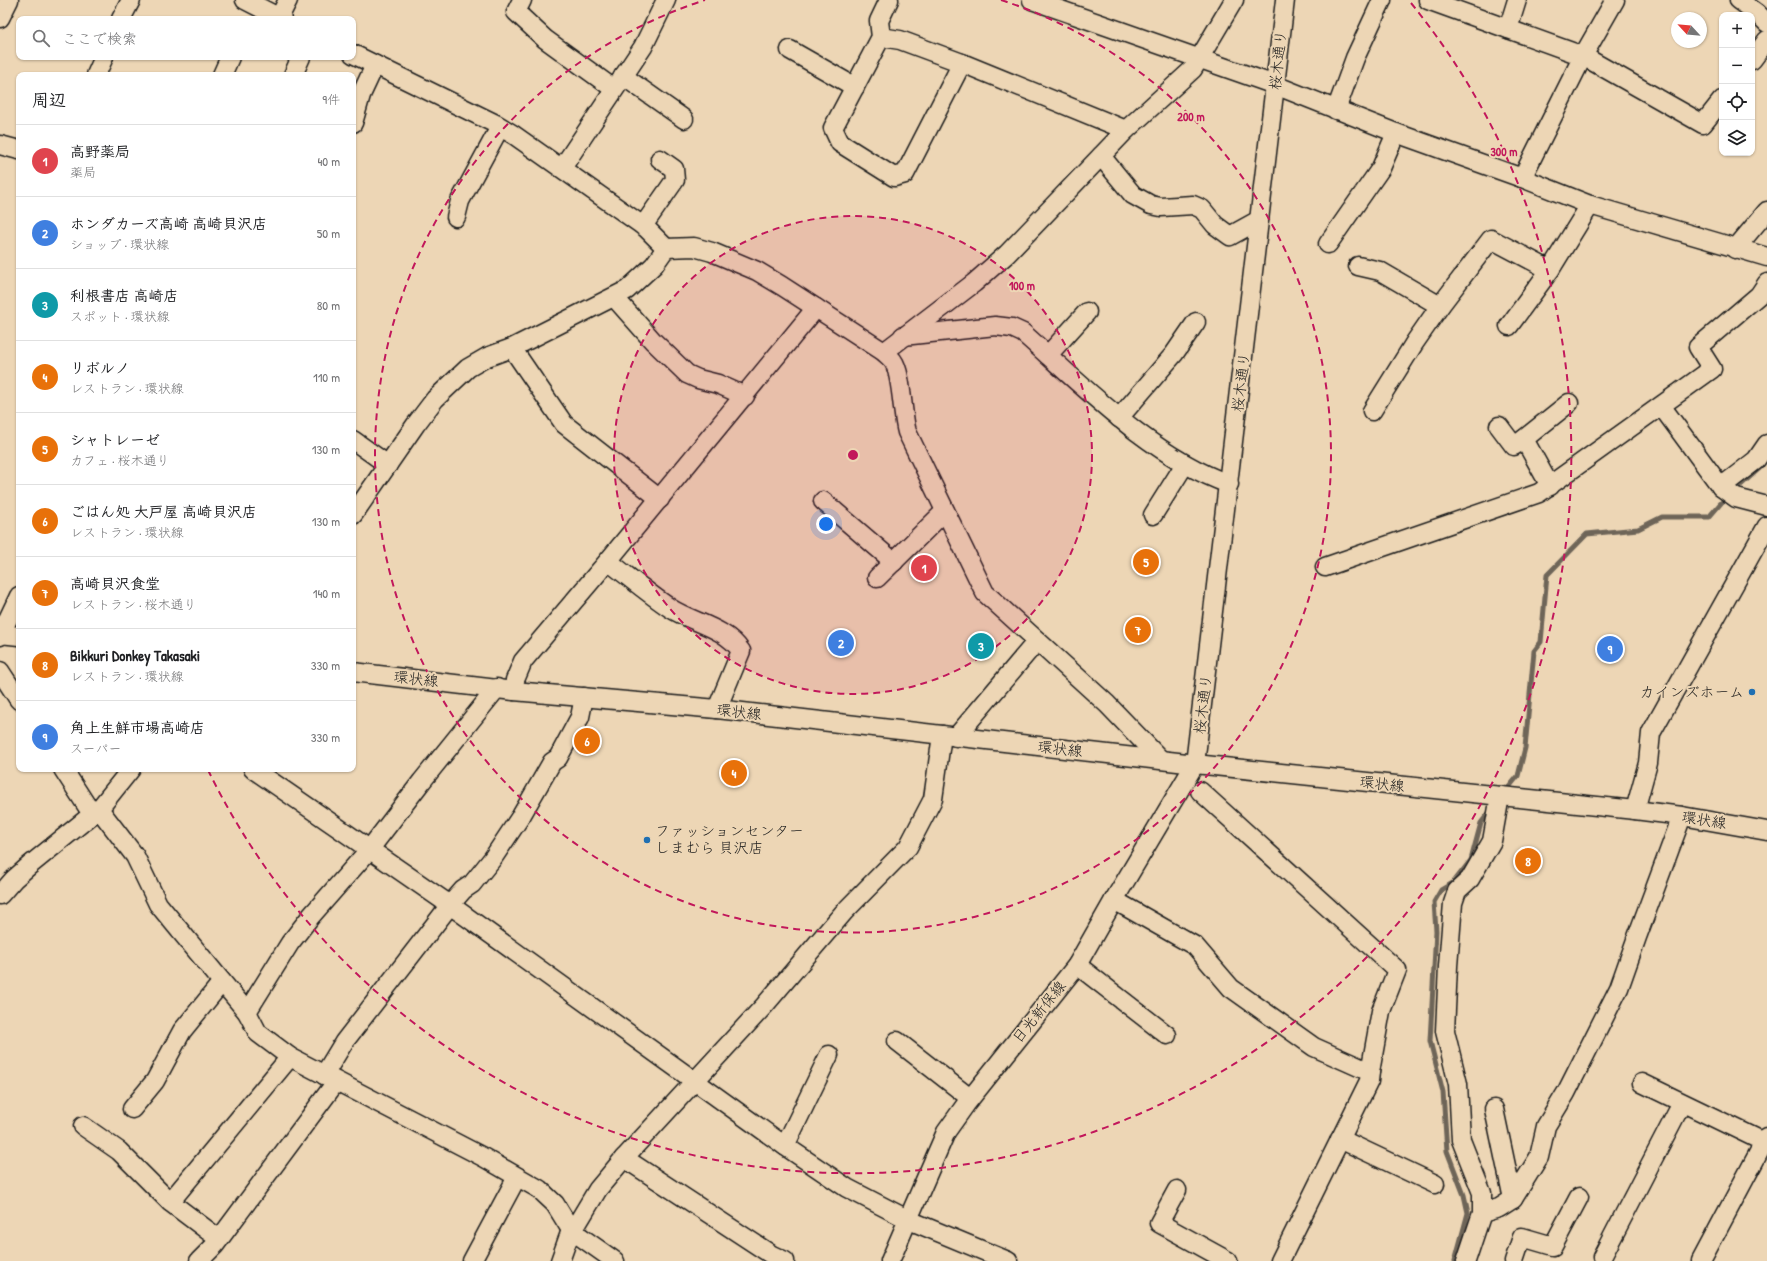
<!DOCTYPE html>
<html lang="ja">
<head>
<meta charset="utf-8">
<style>
  body { margin:0; font-family:"Patrick Hand","Klee One",sans-serif; background:#f6f6f6; color:#202124 }
  .controls { position:absolute; right:12px; top:12px; display:grid; overflow:hidden; border-radius:8px; box-shadow:0 1px 3px #0004 }
  .controls button { width:36px; height:36px; display:grid; place-items:center; padding:0; border:0; border-bottom:1px solid #e0e0e0; background:#fff; color:#202124; font:20px sans-serif }
  .compass { position:absolute; left:1671px; top:12px; width:36px; height:36px; border-radius:50%; background:#fff; box-shadow:0 1px 3px #0004; rotate:296deg }
  .you { position:absolute; left:826px; top:524px; width:14px; height:14px; margin:-10px; border:3px solid #fff; border-radius:50%; background:#1a73e8; box-shadow:0 0 0 6px #1a73e833 }
  .badge { display:grid; place-items:center; width:26px; height:26px; border-radius:50%; background:#1f6fb2; color:#fff; font-size:13px; font-weight:700 }
  .pin { position:absolute; translate:-50% -50%; border:2px solid #fff; box-shadow:0 1px 4px #0006 }
  .list { margin:0; padding:0; list-style:none }
  h2 { display:flex; justify-content:space-between; align-items:center; height:52px; margin:0; padding:0 16px; font-size:17px }
  h2 small { font-size:13px; font-weight:400; color:#757577 }
  .list li { display:grid; grid-template-columns:26px 1fr auto; gap:12px; align-items:center; box-sizing:border-box; height:72px; padding:0 16px; border-top:1px solid #e0e0e0 }
  .list b { display:block; font-size:15px; white-space:nowrap }
  .list p { margin:0; font-size:13px; white-space:nowrap; color:#757577 }
  .list em { font-size:13px; font-style:normal; color:#757577 }
  .icon { flex:none; width:22px; height:22px; fill:none; stroke:currentColor; stroke-width:2; stroke-linecap:round; stroke-linejoin:round }
  .map { position:relative; flex:none; width:1767px; height:1261px; overflow:hidden }
  .search { position:absolute; background:#fff; box-shadow:0 1px 3px #0004; left:16px; top:16px; width:340px; height:44px; display:flex; align-items:center; gap:10px; box-sizing:border-box; padding:0 14px; border-radius:8px; color:#757577; font-size:15px }
  .panel { position:absolute; background:#fff; box-shadow:0 1px 3px #0004; left:16px; top:72px; width:340px; height:700px; border-radius:8px }
  .map>svg:first-child { display:block }
  .lines { fill:none; stroke-linecap:round; stroke-linejoin:round }
  .stream { stroke:#6e6559; stroke-width:5 }
  .minor-casing { stroke:#1c1c1c; stroke-width:21 }
  .minor { stroke:#edd6b5; stroke-width:18 }
  .ring { fill:none; stroke:#c2185b; stroke-width:2; stroke-dasharray:7 5 }
  .poi-dot { fill:#1f6fb2; stroke:#edd6b5; stroke-width:1.5 }
  .labels { text-anchor:middle; stroke-width:4; stroke-linejoin:round; paint-order:stroke }
  .street-label { font-size:15px; fill:#1c1c1c; stroke:#edd6b5 }
  .poi-label { font-size:15px; fill:#1c1c1c; stroke:#edd6b5; text-anchor:end }
  .centre { fill:#c2185b; stroke:#edd6b5; stroke-width:2 }
  .ring-label { font-size:12px; text-anchor:middle; font-weight:bold; fill:#c2185b; stroke:#edd6b5; stroke-width:4; stroke-linejoin:round; paint-order:stroke }
</style>
</head>
<body>
<div class="map">
<svg width="1767" height="1261" viewBox="0 0 1767 1261">
  <rect width="100%" height="100%" fill="#edd6b5"/>
  <filter id="ink" filterUnits="userSpaceOnUse"><feTurbulence type="fractalNoise" baseFrequency=".025" numOctaves="2"/><feDisplacementMap in="SourceGraphic" scale="8" xChannelSelector="R" yChannelSelector="G"/><feConvolveMatrix kernelMatrix="1 2 1 2 8 2 1 2 1" color-interpolation-filters="sRGB"/></filter>
  <g filter="url(#ink)">
    <g class="lines">
      <g class="stream">
        <polyline points="1505,792 1518,776 1525,748 1534,651 1541,642 1547,575 1587,534 1638,529 1662,517 1709,517 1721,503 1761,467"/>
        <polyline points="1455,1261 1468,1213 1464,1195 1447,1151 1443,1092 1430,1041 1436,931 1434,902 1441,890 1453,883 1471,860 1481,823 1492,809"/>
      </g>
      <g class="minor-casing">
        <g id="minor">
          <polyline points="245,0 282,19"/>
          <polyline points="522,0 516,12 545,39 614,89"/>
          <polyline points="1032,0 1275,85 1396,133 1522,178 1590,205 1767,257"/>
          <polyline points="1428,0 1583,56 1703,124 1722,100"/>
          <polyline points="1739,0 1757,13 1767,23"/>
          <polyline points="0,18 9,0"/>
          <polyline points="279,18 288,0"/>
          <polyline points="121,19 131,0"/>
          <polyline points="1508,29 1517,0"/>
          <polyline points="881,37 900,40 962,63 905,174 894,177 840,143 833,128 881,37 879,21 889,0"/>
          <polyline points="790,50 855,87"/>
          <polyline points="353,54 496,124 514,135 646,228 666,248"/>
          <polyline points="1752,60 1767,40"/>
          <polyline points="962,63 1126,130"/>
          <polyline points="96,75 104,57"/>
          <polyline points="222,75 230,57"/>
          <polyline points="293,75 301,57"/>
          <polyline points="623,76 684,119"/>
          <polyline points="1336,110 1355,58 1382,0"/>
          <polyline points="353,123 361,95 375,65"/>
          <polyline points="0,145 19,150"/>
          <polyline points="1101,156 1133,195 1151,205 1161,207 1193,205 1202,209 1215,225 1230,236 1259,220"/>
          <polyline points="562,168 643,47 666,0"/>
          <polyline points="1522,178 1583,56 1615,0"/>
          <polyline points="456,217 460,201 500,127"/>
          <polyline points="643,226 675,180 674,169 660,159"/>
          <polyline points="1328,244 1381,168 1396,133"/>
          <path d="M 666,248 L 694,247 L 712,252 L 757,271 L 782,286 L 884,352 C 887,355 891,358 893,361 C 902,373 902,415 907,432 L 985,593 L 1107,704 L 1160,759"/>
          <polyline points="1735,249 1767,211"/>
          <polyline points="1358,266 1380,271 1440,306"/>
          <polyline points="614,297 653,341 687,374 698,379 718,384 745,396"/>
          <polyline points="1509,326 1550,270"/>
          <path d="M 903,336 L 995,326 L 1012,328 L 1023,333 C 1083,386 1152,457 1229,484"/>
          <polyline points="512,348 564,424 660,499"/>
          <polyline points="884,352 974,283 1007,254 1126,130 1193,69 1234,0"/>
          <polyline points="1048,355 1087,312"/>
          <polyline points="1662,407 1721,487 1736,498 1767,506"/>
          <polyline points="1372,411 1415,342 1440,306 1491,239 1550,270 1590,205"/>
          <polyline points="1119,418 1174,354 1196,322"/>
          <polyline points="1499,426 1514,446 1524,439 1550,486"/>
          <polyline points="1524,439 1569,403"/>
          <polyline points="353,440 388,465"/>
          <polyline points="1721,487 1756,460 1767,444"/>
          <polyline points="823,501 894,562"/>
          <polyline points="353,515 416,424 435,399 468,368 487,357 512,348 627,290 654,265 666,248"/>
          <polyline points="1153,515 1185,464"/>
          <path d="M 608,561 C 629,577 649,594 670,608 C 693,623 725,627 741,651 L 717,709"/>
          <polyline points="1325,567 1539,493 1712,369 1698,347 1759,295 1767,283"/>
          <polyline points="877,578 945,511"/>
          <polyline points="0,634 19,636"/>
          <polyline points="0,636 19,596"/>
          <polyline points="0,671 19,700"/>
          <polyline points="353,672 514,691 717,709 1195,764 1635,810 1682,816 1767,831"/>
          <polyline points="514,691 515,680 523,661 608,561 816,308"/>
          <polyline points="956,737 1037,641"/>
          <polyline points="63,769 92,814"/>
          <polyline points="253,769 450,905 785,1146 847,1188 909,1220 1008,1261"/>
          <polyline points="1200,791 1397,970 1381,1011 1370,1072"/>
          <polyline points="99,809 135,856 158,904 247,1012 258,1033 290,1057 483,1157 539,1189 555,1204 571,1230 615,1261"/>
          <polyline points="1635,810 1648,763 1651,733 1767,526"/>
          <polyline points="0,895 14,879 30,865 99,809 131,769"/>
          <polyline points="1114,900 1195,946 1231,988 1314,1047 1370,1072 1369,1081 1280,1261"/>
          <polyline points="1077,965 1167,1035"/>
          <polyline points="247,1012 290,943 311,916 369,850 422,781 497,688"/>
          <polyline points="897,1041 970,1098"/>
          <polyline points="324,1075 344,1042 450,905 463,890 472,884 493,858 521,816 552,762 558,758 580,717 584,697"/>
          <polyline points="1642,1083 1764,1142"/>
          <polyline points="132,1109 155,1081 182,1031 222,982"/>
          <polyline points="1494,1109 1513,1199"/>
          <polyline points="83,1126 119,1151 170,1202 219,1239"/>
          <polyline points="1340,1139 1435,1184"/>
          <polyline points="785,1146 829,1055"/>
          <polyline points="624,1158 772,1255 785,1261"/>
          <polyline points="1177,1190 1159,1223 1228,1261"/>
          <polyline points="170,1202 290,1057"/>
          <polyline points="1482,1213 1499,1208 1513,1199 1539,1157 1546,1126 1566,1093 1619,988 1637,937 1682,816"/>
          <polyline points="1602,1257 1682,1103"/>
          <polyline points="199,1261 215,1245 336,1082"/>
          <polyline points="472,1261 517,1177"/>
          <polyline points="560,1261 571,1230 577,1224 598,1189 624,1158 764,1006 844,912 908,847 933,799 942,735"/>
          <polyline points="890,1261 946,1132 966,1104 1077,965 1114,900 1195,764 1285,0"/>
          <polyline points="1466,1261 1482,1213 1482,1193 1461,1140 1458,1084 1445,1031 1448,966 1453,903 1457,891 1470,879 1492,841 1500,796"/>
          <polyline points="1514,1261 1522,1237 1553,1246 1579,1197"/>
          <polyline points="1701,1261 1767,1137"/>
        </g>
      </g>
      <use href="#minor" class="minor"/>
    </g>
  </g>
  <circle cx="853" cy="455" r="239" fill="#c2185b" fill-opacity=".12"/>
  <g class="ring">
    <circle cx="853" cy="455" r="239"/>
    <path d="M1001 0A478 478 0 1 1 705 0"/>
    <path d="M1411 3A718 718 0 1 1 208 770"/>
  </g>
  <g class="poi-dot">
    <circle cx="1752" cy="692" r="4"/>
    <circle cx="647" cy="840" r="4"/>
  </g>
  <g class="labels">
    <g class="street-label">
      <text transform="translate(1278 60) rotate(-84)" y="5">桜木通り</text>
      <text transform="translate(1241 382) rotate(-83)" y="5">桜木通り</text>
      <text transform="translate(416 679) rotate(6)" y="5">環状線</text>
      <text transform="translate(1203 704) rotate(-83)" y="5">桜木通り</text>
      <text transform="translate(739 712) rotate(6)" y="5">環状線</text>
      <text transform="translate(1060 749) rotate(6)" y="5">環状線</text>
      <text transform="translate(1382 784) rotate(6)" y="5">環状線</text>
      <text transform="translate(1704 820) rotate(9)" y="5">環状線</text>
      <text transform="translate(1039 1012) rotate(-51)" y="5">日光新保線</text>
    </g>
    <g class="poi-label">
      <text x="1744" y="697">カインズホーム</text>
      <text x="655" y="836" text-anchor="start">ファッションセンター<tspan x="655" dy="17">しまむら 貝沢店</tspan></text>
    </g>
  </g>
  <circle cx="853" cy="455" r="6" class="centre"/>
  <g class="ring-label">
    <text x="1191" y="121">200 m</text>
    <text x="1504" y="156">300 m</text>
    <text x="1022" y="290">100 m</text>
  </g>
</svg>
<div class="controls">
<button>+</button>
<button>−</button>
<button><svg class="icon" aria-label="locate" viewBox="0 0 24 24"><circle cx="12" cy="12" r="6"/><path d="M12 2v4M12 18v4M2 12h4M18 12h4"/></svg></button>
<button><svg class="icon" aria-label="layers" viewBox="0 0 24 24"><path d="M12 4l9 5-9 5-9-5zM3 14l9 5 9-5"/></svg></button>
</div>
<svg class="compass" viewBox="-18 -18 36 36"><path d="M0-13l5 13h-10z" fill="#e53935"/><path d="M0 13l5-13h-10z" fill="#757577"/></svg>
<div class="you"></div>
<div class="pin badge" style="left:924px;top:568px;background:#e0444e">1</div>
<div class="pin badge" style="left:841px;top:643px;background:#3f7fe0">2</div>
<div class="pin badge" style="left:981px;top:646px;background:#0f9aa8">3</div>
<div class="pin badge" style="left:734px;top:773px;background:#e8710a">4</div>
<div class="pin badge" style="left:1146px;top:562px;background:#e8710a">5</div>
<div class="pin badge" style="left:587px;top:741px;background:#e8710a">6</div>
<div class="pin badge" style="left:1138px;top:630px;background:#e8710a">7</div>
<div class="pin badge" style="left:1528px;top:861px;background:#e8710a">8</div>
<div class="pin badge" style="left:1610px;top:649px;background:#3f7fe0">9</div>
<div class="search"><svg class="icon" aria-label="search" viewBox="0 0 24 24"><circle cx="10" cy="10" r="6"/><path d="M15 15l6 6"/></svg>ここで検索</div>
<section class="panel">
<h2>周辺<small>9件</small></h2>
<ul class="list">
<li><span class="badge" style="background:#e0444e">1</span><div><b>高野薬局</b><p>薬局</p></div><em>40 m</em></li>
<li><span class="badge" style="background:#3f7fe0">2</span><div><b>ホンダカーズ高崎 高崎貝沢店</b><p>ショップ · 環状線</p></div><em>50 m</em></li>
<li><span class="badge" style="background:#0f9aa8">3</span><div><b>利根書店 高崎店</b><p>スポット · 環状線</p></div><em>80 m</em></li>
<li><span class="badge" style="background:#e8710a">4</span><div><b>リボルノ</b><p>レストラン · 環状線</p></div><em>110 m</em></li>
<li><span class="badge" style="background:#e8710a">5</span><div><b>シャトレーゼ</b><p>カフェ · 桜木通り</p></div><em>130 m</em></li>
<li><span class="badge" style="background:#e8710a">6</span><div><b>ごはん処 大戸屋 高崎貝沢店</b><p>レストラン · 環状線</p></div><em>130 m</em></li>
<li><span class="badge" style="background:#e8710a">7</span><div><b>高崎貝沢食堂</b><p>レストラン · 桜木通り</p></div><em>140 m</em></li>
<li><span class="badge" style="background:#e8710a">8</span><div><b>Bikkuri Donkey Takasaki</b><p>レストラン · 環状線</p></div><em>330 m</em></li>
<li><span class="badge" style="background:#3f7fe0">9</span><div><b>角上生鮮市場高崎店</b><p>スーパー</p></div><em>330 m</em></li>
</ul>
</section>
</div>
</body>
</html>
